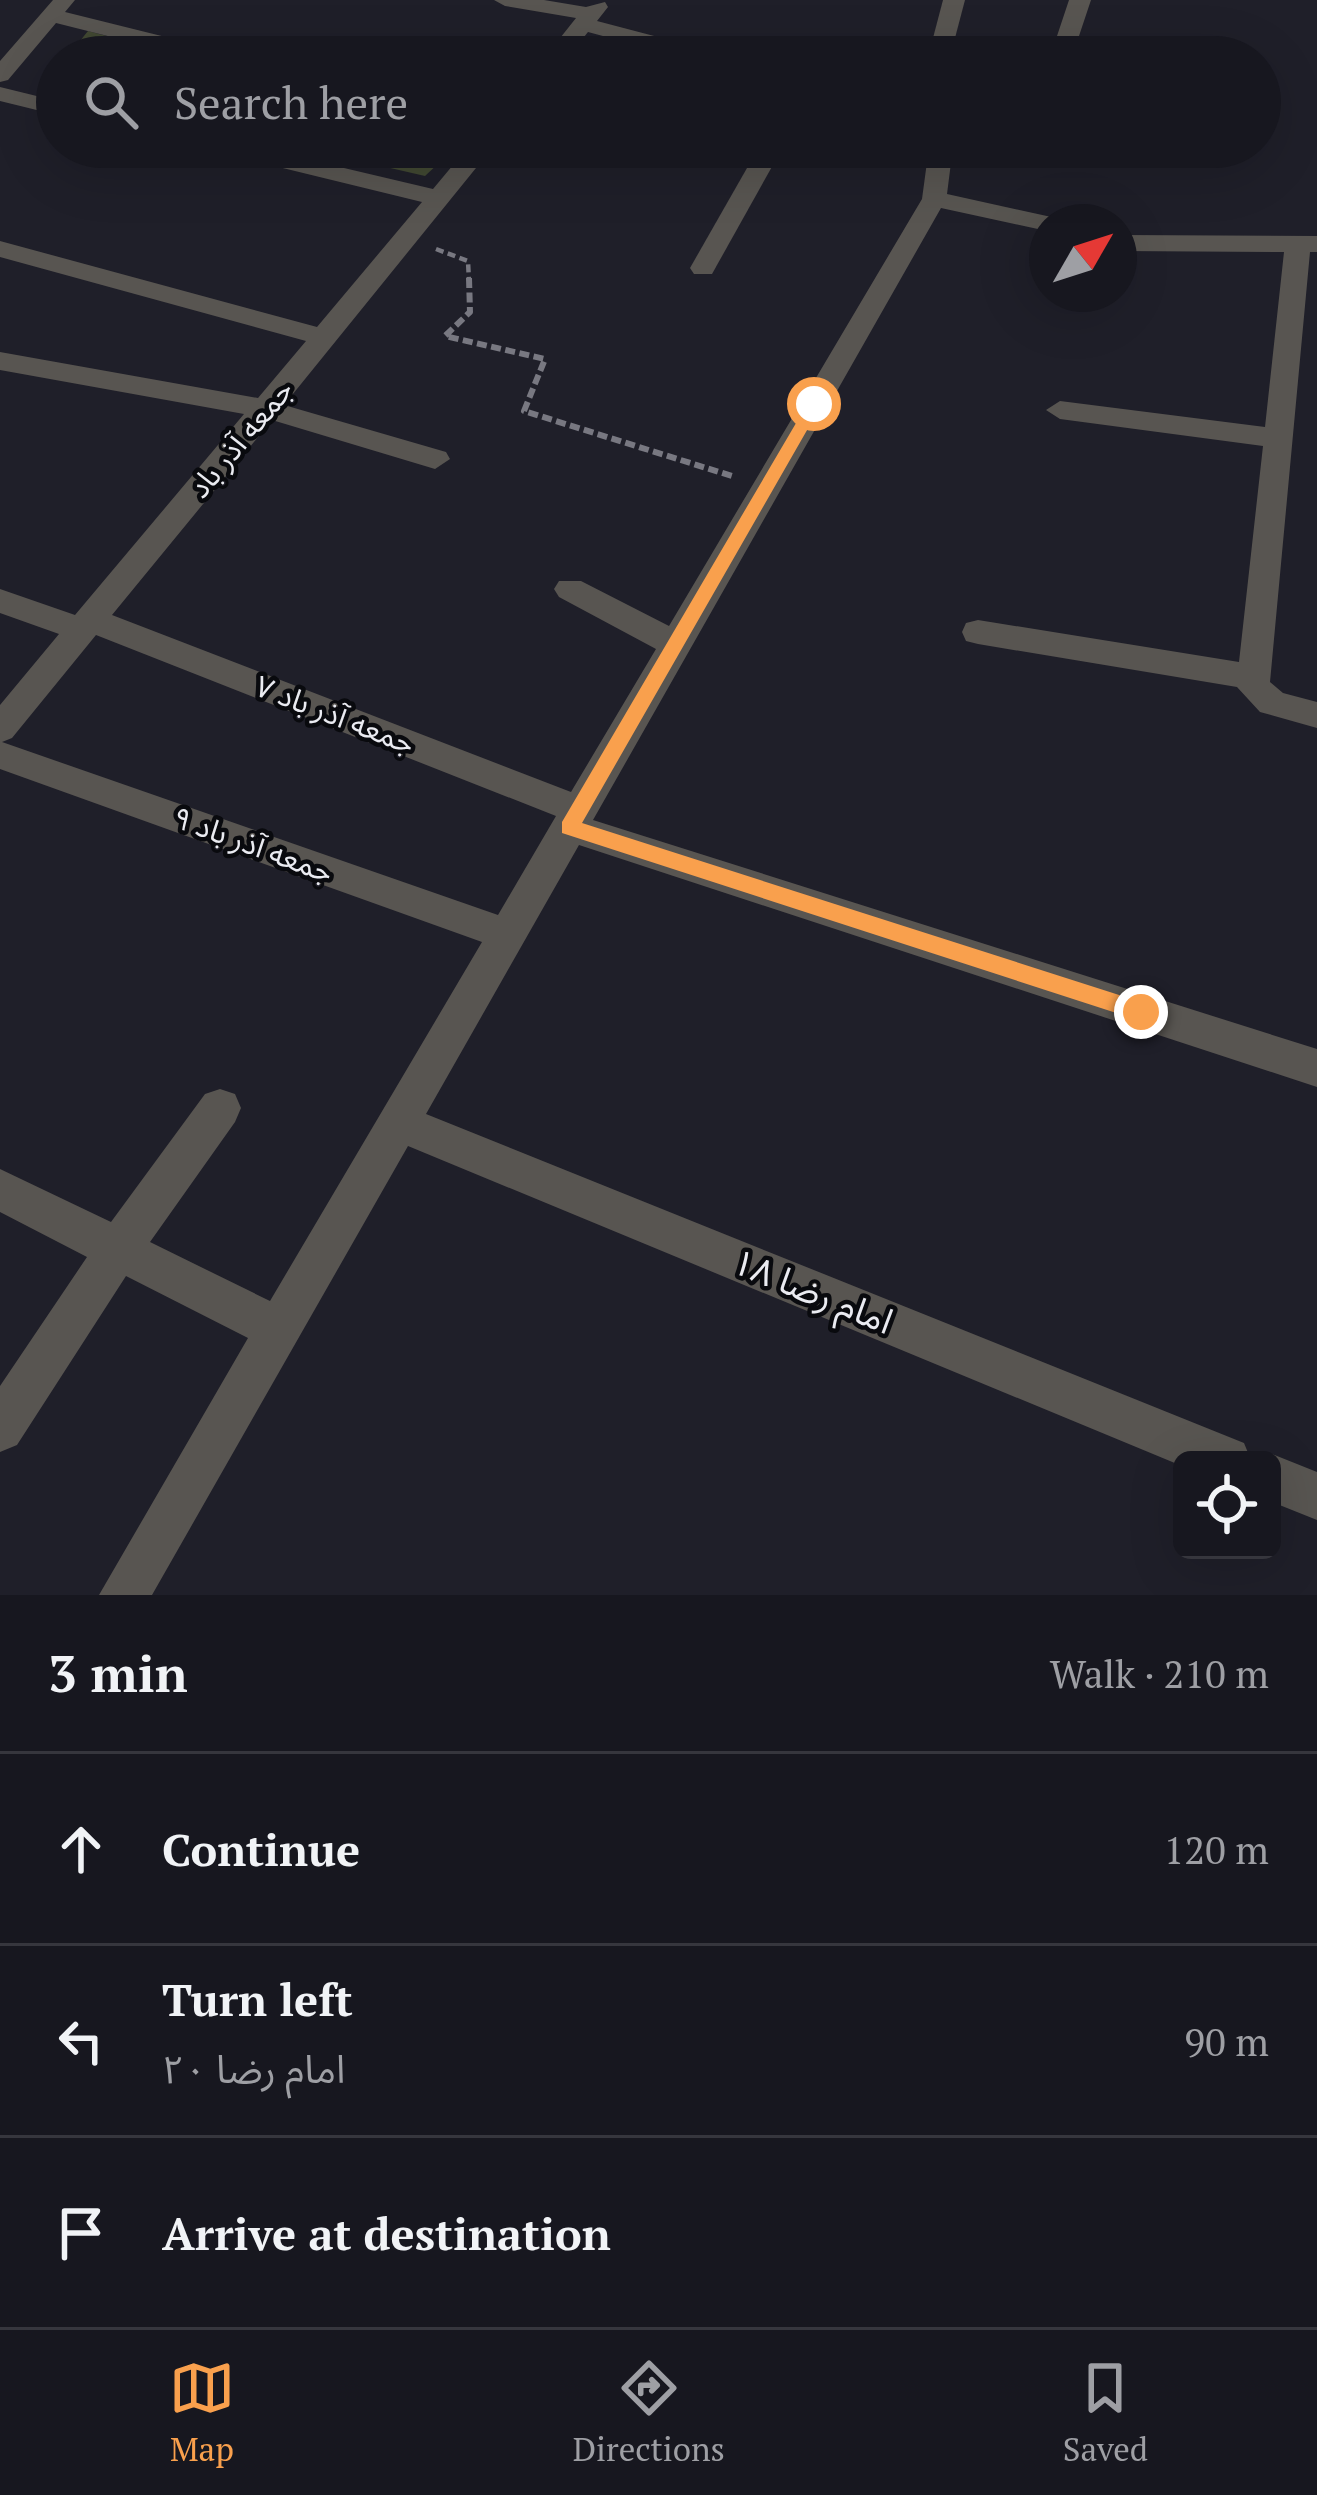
<!DOCTYPE html>
<html lang="en">
<head>
<meta charset="utf-8">
<style>
  body { margin:0; font-family:"PT Serif","Noto Sans Arabic",serif; background:#202028; color:#f1f3f6 }
  .controls { position:absolute; right:36px; bottom:36px; display:grid; overflow:hidden; border-radius:18px; box-shadow:0 12px 48px #0002 }
  .controls button { width:108px; height:108px; display:grid; place-items:center; padding:0; border:0; border-bottom:3px solid #36363d; background:#17171f; color:#f1f3f6; font:60px sans-serif }
  .compass { position:absolute; left:1029px; top:204px; width:108px; height:108px; border-radius:50%; background:#17171f; box-shadow:0 12px 48px #0002; rotate:51deg }
  .stop { position:absolute; width:36px; height:36px; margin:-27px; border:9px solid #f9a04d; border-radius:50%; background:#fff }
  .stop.end { background:#f9a04d; border-color:#fff; box-shadow:0 3px 12px #0008 }
  .list { margin:0; padding:0; list-style:none }
  h2 { display:flex; justify-content:space-between; align-items:center; height:156px; margin:0; padding:0 48px; font-size:51px }
  h2 small { font-size:39px; font-weight:400; color:#9e9fa4 }
  .list li { display:grid; grid-template-columns:78px 1fr auto; gap:36px; align-items:center; box-sizing:border-box; height:192px; padding:0 48px; border-top:3px solid #36363d }
  .list b { display:block; font-size:45px; white-space:nowrap }
  .list p { margin:0; font-size:39px; white-space:nowrap; color:#9e9fa4 }
  .list em { font-size:39px; font-style:normal; color:#9e9fa4 }
  .icon { flex:none; width:66px; height:66px; fill:none; stroke:currentColor; stroke-width:2; stroke-linecap:round; stroke-linejoin:round }
  .map { position:relative; flex:none; width:1317px; height:1595px; overflow:hidden }
  .search { position:absolute; background:#17171f; box-shadow:0 12px 48px #0002; left:36px; right:36px; top:36px; height:132px; display:flex; align-items:center; gap:30px; box-sizing:border-box; padding:0 42px; border-radius:66px; color:#9e9fa4; font-size:45px }
  .sheet { height:732px; background:#17171f }
  nav { display:flex; justify-content:space-around; align-items:center; box-sizing:border-box; height:168px; border-top:3px solid #36363d; background:#17171f; font-size:33px; color:#9e9fa4 }
  nav a { display:grid; justify-items:center; gap:6px }
  nav .on { color:#f9a04d }
  .map>svg:first-child { display:block }
  .green { fill:#414832 }
  .lines { fill:none; stroke-linecap:round; stroke-linejoin:round }
  .path-far1 { stroke:#787881; stroke-width:4.5; stroke-dasharray:8 4.5; stroke-linecap:butt }
  .path { stroke:#787881; stroke-width:6; stroke-dasharray:10 4.5; stroke-linecap:butt }
  .minor { fill:#585551; fill-rule:evenodd }
  .route { fill:#f9a04d }
  .labels { text-anchor:middle; stroke-width:9; stroke-linejoin:round; paint-order:stroke }
  .street-label { font-size:30px; fill:#eaebf1; stroke:#090a0e }
  .near-street-label { font-size:36px; fill:#eaebf1; stroke:#090a0e }
</style>
</head>
<body>
<div class="map">
<svg width="1317" height="1595" viewBox="0 0 1317 1595">
  <rect width="100%" height="100%" fill="#1f1f29"/>
  <g class="green">
    <polygon points="88,31 184,57 67,57"/>
    <polygon points="299,147 456,147 425,176"/>
  </g>
  <g class="lines">
    <polyline class="path-far1" points="436,249 468,261 469,281"/>
    <polyline class="path" points="469,278 470,312 445,336 545,359 524,411 735,477"/>
    <g class="minor">
      <polygon points="53,0 75,0 65,12 226,52 229,57 191,57 56,23 8,80 0,82 0,61"/>
      <polygon points="494,0 544,0 586,7 605,2 608,7 597,21 715,52 718,57 681,57 588,32 568,57 545,57 576,18 505,6"/>
      <polygon points="943,0 965,0 950,57 928,57"/>
      <polygon points="1069,0 1091,0 1072,57 1050,57"/>
      <polygon points="0,87 57,101 57,115 0,101"/>
      <path d="M 213,147 L 255,147 L 433,189 L 468,147 L 493,147 L 284,405 L 446,452 L 450,459 L 435,469 L 272,420 L 112,615 L 571,792 L 656,649 L 559,597 L 554,589 L 559,581 L 581,581 L 669,626 L 922,199 L 929,147 L 953,147 L 947,194 L 1056,218 L 1059,222 L 1047,222 L 1047,231 L 941,208 L 593,820 L 1317,1049 L 1317,1087 L 579,845 L 426,1114 L 1244,1443 L 1251,1460 L 1182,1460 L 1182,1466 L 408,1146 L 152,1595 L 99,1595 L 248,1338 L 126,1276 L 17,1445 L 0,1452 L 0,1386 L 87,1257 L 0,1212 L 0,1169 L 111,1222 L 205,1094 L 220,1089 L 235,1094 L 241,1108 L 235,1122 L 150,1242 L 270,1301 L 482,942 L 0,769 L 0,705 L 59,634 L 0,613 L 0,589 L 75,615 L 244,414 L 0,370 L 0,352 L 258,398 L 306,341 L 0,257 L 0,241 L 317,327 L 422,202 L 217,152 ZM 96,635 L 556,816 L 498,915 L 2,742 L 12,738 Z"/>
      <polygon points="759,147 783,147 712,274 694,274 690,268"/>
      <polygon points="1119,235 1317,236 1317,252 1310,252 1270,682 1283,693 1317,702 1317,728 1260,712 1237,687 978,644 966,641 962,632 966,623 978,620 1239,662 1263,446 1060,419 1046,410 1060,401 1265,427 1284,252 1119,251"/>
      <polygon points="1272,1454 1317,1472 1317,1520 1272,1502 1272,1460 1257,1460"/>
    </g>
  </g>
  <polygon class="route" points="809,401 822,404 582,823 1141,1002 1152,1012 1149,1018 1141,1021 562,833 562,822"/>
  <g class="labels">
    <g class="street-label">
      <text transform="translate(241 439) rotate(-50)" y="10">جمعه آذر باد</text>
      <text transform="translate(335 715) rotate(21)" y="10">جمعه آذر باد ۷</text>
      <text transform="translate(253 845) rotate(20)" y="10">جمعه آذر باد ۹</text>
    </g>
    <g class="near-street-label">
      <text transform="translate(813 1291) rotate(22)" y="13">امام رضا ۱۸</text>
    </g>
  </g>
</svg>
<div class="controls">
<button><svg class="icon" aria-label="locate" viewBox="0 0 24 24"><circle cx="12" cy="12" r="6"/><path d="M12 2v4M12 18v4M2 12h4M18 12h4"/></svg></button>
</div>
<svg class="compass" viewBox="-18 -18 36 36"><path d="M0-13l5 13h-10z" fill="#e53935"/><path d="M0 13l5-13h-10z" fill="#9e9fa4"/></svg>
<div class="stop" style="left:814px;top:404px"></div>
<div class="stop end" style="left:1141px;top:1012px"></div>
<div class="search"><svg class="icon" aria-label="search" viewBox="0 0 24 24"><circle cx="10" cy="10" r="6"/><path d="M15 15l6 6"/></svg>Search here</div>
</div>
<section class="sheet">
<h2>3 min<small>Walk · 210 m</small></h2>
<ul class="list">
<li><svg class="icon" aria-label="ahead" viewBox="0 0 24 24"><path d="M12 20V5M6 11l6-6 6 6"/></svg><div><b>Continue</b></div><em>120 m</em></li>
<li><svg class="icon" aria-label="left" viewBox="0 0 24 24"><path d="M17 20v-9H6M10 6l-5 5 5 5"/></svg><div><b>Turn left</b><p>امام رضا ۲۰</p></div><em>90 m</em></li>
<li><svg class="icon" aria-label="arrive" viewBox="0 0 24 24"><path d="M6 21V4h12l-3 4 3 4H6"/></svg><div><b>Arrive at destination</b></div></li>
</ul>
</section>
<nav>
<a class="on"><svg class="icon" aria-label="map" viewBox="0 0 24 24"><path d="M3 6l6-2 6 2 6-2v14l-6 2-6-2-6 2zM9 4v14M15 6v14"/></svg>Map</a>
<a><svg class="icon" aria-label="directions" viewBox="0 0 24 24"><path d="M12 3l9 9-9 9-9-9zM9 14v-3h6M13 9l2 2-2 2"/></svg>Directions</a>
<a><svg class="icon" aria-label="saved" viewBox="0 0 24 24"><path d="M7 4h10v16l-5-4-5 4z"/></svg>Saved</a>
</nav>
</body>
</html>
